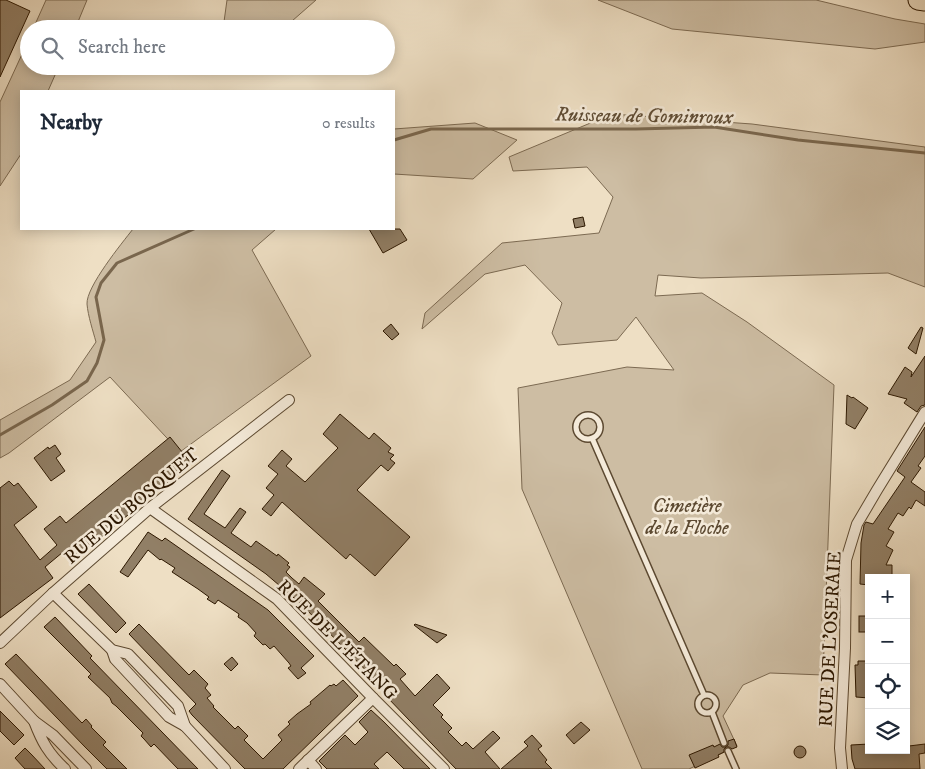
<!DOCTYPE html>
<html lang="en">
<head>
<meta charset="utf-8">
<style>
  body { margin:0; font-family:"IM FELL DW Pica",serif; background:#f2f2f3; color:#1f2937 }
  .controls { position:absolute; right:15px; bottom:15px; display:grid; overflow:hidden; border-radius:0px; box-shadow:0 2px 12px #0003 }
  .controls button { width:45px; height:45px; display:grid; place-items:center; padding:0; border:0; border-bottom:1px solid #e0e1e3; background:#fff; color:#1f2937; font:25px sans-serif }
  .list { margin:0; padding:0; list-style:none }
  h2 { display:flex; justify-content:space-between; align-items:center; height:65px; margin:0; padding:0 20px; font-size:21px }
  h2 small { font-size:16px; font-weight:400; color:#747a83 }
  .icon { flex:none; width:28px; height:28px; fill:none; stroke:currentColor; stroke-width:2; stroke-linecap:round; stroke-linejoin:round }
  .map { position:relative; flex:none; width:925px; height:769px; overflow:hidden }
  .search { position:absolute; background:#fff; box-shadow:0 2px 12px #0003; left:20px; top:20px; width:375px; height:55px; display:flex; align-items:center; gap:12px; box-sizing:border-box; padding:0 18px; border-radius:28px; color:#747a83; font-size:19px }
  .panel { position:absolute; background:#fff; box-shadow:0 2px 12px #0003; left:20px; top:90px; width:375px; height:140px; border-radius:0px }
  .map>svg:first-child { display:block }
  .green { fill:#cdbda3; stroke:#7c6a52 }
  .lines { fill:none; stroke-linecap:round; stroke-linejoin:round }
  .stream { stroke:#79664d; stroke-width:3 }
  .building { fill:#917f66; stroke:#2c1700 }
  .lane-casing { stroke:#5c4931; stroke-width:8 }
  .street-casing { stroke:#5c4931; stroke-width:12 }
  .highway-casing { stroke:#2c1700; stroke-width:21 }
  .lane { stroke:#f4ead9; stroke-width:5 }
  .street { stroke:#f4ead9; stroke-width:10 }
  .highway { stroke:#eedfc4; stroke-width:19 }
  .labels { text-anchor:middle; stroke-width:5; stroke-linejoin:round; paint-order:stroke }
  .street-label { font-size:19px; fill:#2c1700; stroke:#f4ead9 }
  .park-label { font-size:19px; font-style:italic; fill:#5c4931; stroke:#f4ead9 }
  .water-label { font-size:20px; font-style:italic; fill:#5f4c34; stroke:#f4ead9 }
</style>
</head>
<body>
<div class="map">
<svg width="925" height="769" viewBox="0 0 925 769">
  <rect width="100%" height="100%" fill="#eedfc4"/>
  <filter id="stains"><feTurbulence type="fractalNoise" baseFrequency=".004" numOctaves="4"/><feColorMatrix values="0 0 0 0 .2 0 0 0 0 .09 0 0 0 0 .02 0 0 0 .5 -.17"/></filter>
  <radialGradient id="worn" r=".72"><stop offset=".6" stop-color="#630" stop-opacity="0"/><stop offset="1" stop-color="#630" stop-opacity=".3"/></radialGradient>
  <g class="green">
    <polygon points="46,0 87,0 75,29 33,29"/>
    <polygon points="227,0 316,0 284,28 223,29"/>
    <polygon points="598,0 816,0 895,19 925,24 925,42 875,49 672,29"/>
    <polygon points="29,39 29,66 59,66 48,91 21,91 21,154 0,186 0,102"/>
    <polygon points="612,114 752,124 925,147 925,287 888,273 701,278 658,275 655,296 702,293 747,322 834,385 823,675 770,673 743,685 723,716 737,746 689,769 642,769 522,489 518,388 627,367 674,370 636,317 617,340 558,345 552,333 562,303 525,265 485,274 422,329 425,313 502,243 599,233 613,197 587,167 513,171 509,157"/>
    <polygon points="475,123 517,140 473,179 394,174 394,129"/>
    <path d="M 133,229 L 276,229 L 252,250 L 311,356 L 180,452 L 110,377 L 9,453 L 0,458 L 0,420 L 70,380 L 96,342 C 93,331 88,316 87,304 C 86,287 122,243 133,229 Z"/>
  </g>
  <g class="lines">
    <g class="stream">
      <polyline points="394,140 431,129 636,129 714,127 798,140 925,153"/>
      <polyline points="0,435 52,405 87,381 97,363 104,340 96,297 101,283 117,263 194,229"/>
    </g>
  </g>
  <g class="building">
    <polygon points="0,0 6,0 30,11 0,77"/>
    <polygon points="583,217 585,226 575,228 573,219"/>
    <polygon points="369,229 400,229 407,240 383,253"/>
    <polygon points="391,324 399,334 392,340 383,331"/>
    <polygon points="921,327 923,328 916,354 908,348"/>
    <polygon points="925,356 925,405 921,406 917,412 904,403 907,399 888,394 905,367 912,372 911,377"/>
    <polygon points="847,395 852,398 853,397 868,408 855,429 846,424"/>
    <polygon points="340,414 369,439 374,433 391,448 388,452 394,455 390,459 395,463 388,471 381,465 357,490 410,537 375,576 350,554 346,559 282,502 271,516 262,509 274,495 266,488 278,474 268,466 282,450 292,459 286,466 305,482 338,448 323,434"/>
    <polygon points="925,427 925,456 918,466 921,468 911,482 925,492 925,506 916,500 911,509 909,507 903,516 898,513 888,529 894,532 886,546 893,550 886,565 892,565 892,578 869,578 869,585 860,584 861,543 864,525 866,522 873,524 905,477 897,471"/>
    <polygon points="170,437 191,463 71,562 63,552 45,567 53,578 0,618 0,488 9,481 14,486 18,483 37,507 14,525 40,560 57,545 44,529 60,516 66,523"/>
    <polygon points="55,445 61,454 56,458 65,471 51,481 34,458 48,447 49,449"/>
    <polygon points="222,470 230,476 204,514 225,528 240,508 246,512 231,533 251,547 256,541 277,556 278,554 289,563 287,565 290,567 286,572 292,578 299,584 304,577 325,594 318,601 359,642 364,637 394,666 396,664 406,674 400,679 415,696 437,674 450,688 433,705 443,715 441,717 452,728 448,732 462,746 466,742 473,749 493,731 500,738 485,752 500,769 456,769 386,696 388,693 300,603 266,574 188,519"/>
    <polygon points="148,532 162,541 165,538 268,610 314,656 301,668 306,673 298,679 288,668 291,666 289,663 274,646 270,649 265,644 263,645 254,636 256,633 247,623 238,617 239,614 218,600 215,604 207,599 209,597 198,589 172,572 175,568 161,559 160,560 148,550 128,577 120,572"/>
    <polygon points="89,584 126,623 116,633 78,594"/>
    <rect x="859" y="616" width="10" height="16"/>
    <polygon points="55,617 92,656 90,658 198,769 178,769 154,744 151,747 144,739 141,736 143,733 116,706 112,703 110,698 88,677 91,674 44,627"/>
    <polygon points="139,624 189,675 194,670 208,684 205,688 211,695 207,698 214,706 213,707 235,729 238,726 248,736 244,740 263,759 282,740 278,735 290,724 288,722 297,714 311,704 310,702 330,685 331,686 334,684 336,686 343,680 358,696 283,769 245,769 192,715 189,711 196,704 129,634"/>
    <polygon points="415,624 447,635 437,643 414,625"/>
    <polygon points="16,654 82,723 86,719 92,726 91,727 106,742 103,745 127,769 107,769 85,747 5,664"/>
    <polygon points="232,657 238,664 231,671 224,664"/>
    <polygon points="858,661 868,661 869,698 856,697 855,665 858,665"/>
    <polygon points="371,710 384,722 430,769 404,769 387,752 374,764 379,769 327,769 319,761 345,735 355,745 368,732 359,722"/>
    <polygon points="0,711 24,735 14,745 0,731"/>
    <polygon points="581,722 590,730 574,744 566,735"/>
    <polygon points="532,735 542,746 538,749 547,760 545,762 552,769 501,769 528,746 524,742"/>
    <polygon points="734,739 737,747 732,749 729,747 726,747 724,749 724,752 718,755 719,757 695,768 689,755 713,745 714,747 720,744 722,747 725,747 728,745 728,741"/>
    <polygon points="869,744 869,750 906,750 906,749 909,749 909,746 925,744 925,753 919,754 920,769 855,769 852,759 851,745"/>
    <circle cx="800" cy="752" r="6"/>
    <polygon points="25,748 32,755 45,769 25,769 15,758"/>
  </g>
  <g class="lines">
    <g class="lane-casing">
      <g id="lane">
        <circle cx="588" cy="427" r="12"/>
        <polyline points="592,438 704,695"/>
        <circle cx="707" cy="704" r="9"/>
        <polyline points="712,712 724,743"/>
        <polyline points="728,751 736,769"/>
      </g>
    </g>
    <g class="street-casing">
      <g id="street">
        <polyline points="150,508 277,599 373,698 444,769"/>
        <polyline points="53,593 112,650 128,654 178,706 185,726"/>
        <polyline points="0,643 53,593 150,508 289,400"/>
        <polyline points="112,650 115,659 169,717 185,726 225,769"/>
        <polyline points="0,684 34,721"/>
        <polyline points="308,760 316,769"/>
        <path d="M 65,769 C 48,753 42,742 34,721 L 53,735 L 86,769"/>
        <polyline points="299,769 373,698"/>
        <polyline points="842,769 840,748 845,648 846,560 857,524 877,490 925,412"/>
      </g>
    </g>
    <g class="highway-casing">
      <polyline id="highway" points="918,0 925,1"/>
    </g>
    <use href="#lane" class="lane"/>
    <use href="#street" class="street"/>
    <use href="#highway" class="highway"/>
  </g>
  <g class="labels">
    <g class="street-label">
      <text transform="translate(131 505) rotate(-40)" y="7">RUE DU BOSQUET</text>
      <text transform="translate(338 639) rotate(45)" y="7">RUE DE L'ÉTANG</text>
      <text transform="translate(829 639) rotate(-87)" y="7">RUE DE L'OSERAIE</text>
    </g>
    <g class="park-label">
      <text x="687" y="512">Cimetière<tspan x="687" dy="22">de la Floche</tspan></text>
    </g>
    <g class="water-label">
      <text transform="translate(644 115) rotate(1)" y="7">Ruisseau de Gominroux</text>
    </g>
  </g>
  <rect width="100%" height="100%" filter="url(#stains)"/>
  <rect width="100%" height="100%" fill="url(#worn)"/>
</svg>
<div class="controls">
<button>+</button>
<button>−</button>
<button><svg class="icon" aria-label="locate" viewBox="0 0 24 24"><circle cx="12" cy="12" r="6"/><path d="M12 2v4M12 18v4M2 12h4M18 12h4"/></svg></button>
<button><svg class="icon" aria-label="layers" viewBox="0 0 24 24"><path d="M12 4l9 5-9 5-9-5zM3 14l9 5 9-5"/></svg></button>
</div>
<div class="search"><svg class="icon" aria-label="search" viewBox="0 0 24 24"><circle cx="10" cy="10" r="6"/><path d="M15 15l6 6"/></svg>Search here</div>
<section class="panel">
<h2>Nearby<small>0 results</small></h2>
<ul class="list">
</ul>
</section>
</div>
</body>
</html>
